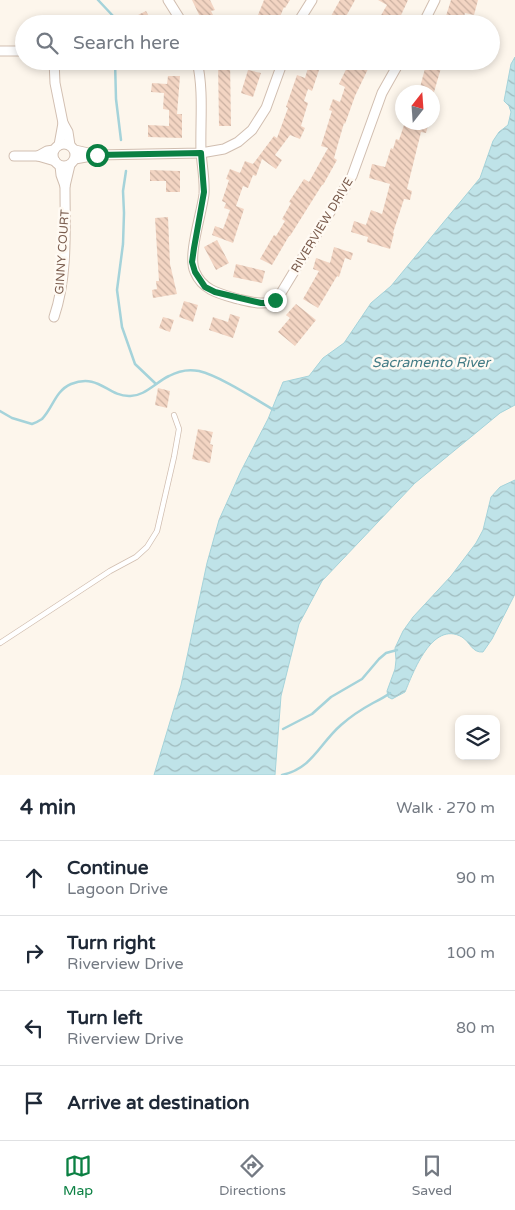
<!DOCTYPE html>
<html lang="en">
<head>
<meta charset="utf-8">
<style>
  body { margin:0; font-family:"Varela Round",sans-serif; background:#f2f2f3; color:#1f2937 }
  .controls { position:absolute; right:15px; bottom:15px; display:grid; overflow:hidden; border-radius:10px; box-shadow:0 2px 8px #0003 }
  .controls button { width:45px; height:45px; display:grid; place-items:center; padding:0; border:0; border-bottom:1px solid #e0e1e3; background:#fff; color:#1f2937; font:25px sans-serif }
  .compass { position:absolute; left:395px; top:85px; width:45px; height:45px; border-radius:50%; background:#fff; box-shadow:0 2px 8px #0003; rotate:17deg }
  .stop { position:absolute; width:15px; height:15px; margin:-11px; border:4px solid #0b8043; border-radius:50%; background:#fff }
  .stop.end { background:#0b8043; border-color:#fff; box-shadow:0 1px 5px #0008 }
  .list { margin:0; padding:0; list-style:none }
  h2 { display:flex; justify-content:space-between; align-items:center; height:65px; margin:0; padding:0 20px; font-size:21px }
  h2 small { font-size:16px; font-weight:400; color:#747a83 }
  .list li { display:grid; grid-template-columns:32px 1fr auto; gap:15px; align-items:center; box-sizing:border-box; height:75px; padding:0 20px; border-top:1px solid #e0e1e3 }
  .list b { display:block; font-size:19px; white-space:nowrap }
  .list p { margin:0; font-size:16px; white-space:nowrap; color:#747a83 }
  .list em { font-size:16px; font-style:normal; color:#747a83 }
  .icon { flex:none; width:28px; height:28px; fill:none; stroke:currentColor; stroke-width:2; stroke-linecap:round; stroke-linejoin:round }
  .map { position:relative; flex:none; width:515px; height:775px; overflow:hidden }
  .search { position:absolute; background:#fff; box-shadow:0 2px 8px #0003; left:15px; right:15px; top:15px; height:55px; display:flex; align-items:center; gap:12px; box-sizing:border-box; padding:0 18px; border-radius:28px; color:#747a83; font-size:19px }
  .sheet { height:365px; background:#fff }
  nav { display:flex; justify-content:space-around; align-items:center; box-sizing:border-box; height:70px; border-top:1px solid #e0e1e3; background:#fff; font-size:14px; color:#747a83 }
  nav a { display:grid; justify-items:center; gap:2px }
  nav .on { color:#0b8043 }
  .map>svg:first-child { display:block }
  .water { fill:url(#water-waves); stroke:#a5d3da }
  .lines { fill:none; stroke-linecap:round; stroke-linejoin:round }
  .stream { stroke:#a5d3da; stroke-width:2.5 }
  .building { fill:url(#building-back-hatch) }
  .service-casing { stroke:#d1beb0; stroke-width:6 }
  .minor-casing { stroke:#d1beb0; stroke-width:11 }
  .service { stroke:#fff; stroke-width:4.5 }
  .minor { stroke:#fff; stroke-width:9 }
  .route { stroke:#0b8043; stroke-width:6 }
  .labels { text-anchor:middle; stroke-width:5; stroke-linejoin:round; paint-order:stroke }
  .street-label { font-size:12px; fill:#7a5c4d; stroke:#fffaf3 }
  .water-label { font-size:14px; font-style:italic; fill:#437c86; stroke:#fffaf3 }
</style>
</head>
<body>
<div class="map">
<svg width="515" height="775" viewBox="0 0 515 775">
  <defs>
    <pattern id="water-waves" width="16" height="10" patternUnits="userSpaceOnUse" patternTransform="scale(1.25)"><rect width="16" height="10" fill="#bfe3e8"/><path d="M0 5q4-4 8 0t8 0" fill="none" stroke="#a0bbbe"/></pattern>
    <pattern id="building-back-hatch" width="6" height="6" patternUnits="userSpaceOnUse" patternTransform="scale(1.25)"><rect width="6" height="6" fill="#f3d5c3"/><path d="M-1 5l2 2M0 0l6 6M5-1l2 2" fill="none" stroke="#cab0a1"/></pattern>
  </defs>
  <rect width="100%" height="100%" fill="#fdf6ec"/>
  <g class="water">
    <polygon points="515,57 515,405 500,413 415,483 322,581 299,624 281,696 275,775 154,775 181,685 207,563 219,520 241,471 268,419 283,382 309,376 323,358 344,343 371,303 391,286 480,178 493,141 499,132 508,125 511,112 509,106 504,101 511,64"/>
    <path d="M 515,480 L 515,594 L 492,639 L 483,652 C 472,653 470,642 462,637 C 432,620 413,673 405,692 L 392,699 L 388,697 L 387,691 L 395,669 L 396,660 L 395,648 L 403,631 L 413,617 L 451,576 L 476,543 L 483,530 L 491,497 L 500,487 Z"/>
  </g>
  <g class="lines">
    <g class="stream">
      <polyline points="98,0 114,17 115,24"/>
      <polyline points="115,61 116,99 121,140"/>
      <polyline points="126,171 123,191 124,213 123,244 117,290 122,327 135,364 156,384"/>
      <path d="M 0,411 L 12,418 L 32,424 C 35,423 39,421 42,419 C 53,408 55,391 71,384 C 99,373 107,396 129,396 C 144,397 156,382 169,376 C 178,371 189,369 199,371 C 220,376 255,399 274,410"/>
      <polyline points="283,729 312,714 331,697 362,679 379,659 386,653 397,650"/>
      <path d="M 282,775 C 313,768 319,744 341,725 C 350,717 362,709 373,703 C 379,700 385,697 390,693"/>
    </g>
  </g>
  <g class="building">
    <polygon points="192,0 210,0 215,10 211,11 214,17 203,23"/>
    <polygon points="264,0 290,0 285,8 284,7 277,24 261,24 264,17 258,15"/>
    <polygon points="340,0 355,0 344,20 341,18 338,24 323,24 328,15 331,16"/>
    <polygon points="378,0 408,0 397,24 376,24 387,5"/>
    <polygon points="451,0 478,0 474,15 465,13 462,24 441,24 444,15 446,16"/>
    <polygon points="146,11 151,20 158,16 163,24 138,24 134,17"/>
    <polygon points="218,61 230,61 231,126 219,126"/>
    <polygon points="310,61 322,61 312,91 308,89 304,101 308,103 301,126 305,128 300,139 290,135 275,155 282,160 276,169 262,159 256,176 253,175 248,188 243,186 236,206 244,209 233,243 212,235 215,226 223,229 230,210 224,208 226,203 222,201 229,180 226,179 230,169 240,173 245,161 253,164 274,136 277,138 288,108 286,107 297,75 305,78"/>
    <polygon points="350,61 368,61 364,67 368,69 355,96 345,124 344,123 334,158 337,160 323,185 322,185 290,236 289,236 272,265 260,259 274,235 276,236 285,221 282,219 291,203 289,202 304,179 309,182 328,148 321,146 332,111 329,110 333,99 340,102 345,87 339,84"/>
    <polygon points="427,61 443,61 434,92 419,91"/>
    <polygon points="248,70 261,73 253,97 241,93"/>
    <polygon points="168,76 180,76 177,114 182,114 182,138 148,137 148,125 169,126 169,110 163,109 164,93 151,92 152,83 167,84"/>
    <polygon points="405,122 429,122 426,133 421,132 407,189 412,191 410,200 404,199 393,233 394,233 390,249 367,242 368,237 351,232 354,221 366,225 371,210 382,214 390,184 369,178 372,164 385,167 391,148 393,149 396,139 399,140"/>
    <polygon points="150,170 180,171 180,192 166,192 166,181 150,181"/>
    <polygon points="168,217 170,264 177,294 153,298 152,290 157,289 156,281 159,281 155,218"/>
    <polygon points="217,240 229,263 216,270 204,247"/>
    <polygon points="334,247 353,253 351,260 345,258 339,277 337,276 318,308 303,299 319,271 313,269 316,258 330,263"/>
    <polygon points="236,264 265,271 262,283 233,277"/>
    <polygon points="184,301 198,305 193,322 179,317"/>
    <polygon points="296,304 316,320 295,346 278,332 290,318 286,315"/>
    <polygon points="230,314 240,317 233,338 209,330 213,317 228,322"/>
    <polygon points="163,317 174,320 170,332 159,328"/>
    <polygon points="158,388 170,391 167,408 155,405"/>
    <polygon points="198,429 213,432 210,444 213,445 210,463 192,459"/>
  </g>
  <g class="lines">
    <g class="service-casing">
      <polyline id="service" points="0,643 110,571 136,557 147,547 157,531 174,457 179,429 174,415"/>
    </g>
    <g class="minor-casing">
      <g id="minor">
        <polyline points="168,0 183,24"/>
        <polyline points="297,24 312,0"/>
        <polyline points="423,24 435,0"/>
        <polyline points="0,51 24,51"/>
        <polyline points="54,61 55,83 63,123"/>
        <path d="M 197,61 C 204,91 200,122 201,152 C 202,166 205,180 204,194 C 202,213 187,256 195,272 C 203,291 221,294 238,299 C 251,302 267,307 278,298 L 352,176 L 382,93 L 400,61"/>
        <circle cx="64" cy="155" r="11"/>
        <polyline points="59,145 63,123 68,132 70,145"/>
        <polyline points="54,150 47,151 38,156 55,161"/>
        <polyline points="75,150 97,155 75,159"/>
        <polyline points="97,155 201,153 224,149 238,142 252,130 266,108 283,61"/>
        <polyline points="14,156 38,156"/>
        <polyline points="60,166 61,175 65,186 70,165"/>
        <path d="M 54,317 C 68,276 65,229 65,186"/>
      </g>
    </g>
    <use href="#service" class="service"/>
    <use href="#minor" class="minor"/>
  </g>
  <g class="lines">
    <polyline class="route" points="97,155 201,153 204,192 194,248 192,262 195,272 205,287 215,292 261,303 268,303 275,300"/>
  </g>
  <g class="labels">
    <g class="street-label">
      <text transform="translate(322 225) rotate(-59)" y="4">RIVERVIEW DRIVE</text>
      <text transform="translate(62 252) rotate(-86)" y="4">GINNY COURT</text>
    </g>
    <g class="water-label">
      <text x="431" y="367">Sacramento River</text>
    </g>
  </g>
</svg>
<div class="controls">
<button><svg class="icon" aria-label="layers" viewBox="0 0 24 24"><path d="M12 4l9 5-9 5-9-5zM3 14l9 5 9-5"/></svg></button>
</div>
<svg class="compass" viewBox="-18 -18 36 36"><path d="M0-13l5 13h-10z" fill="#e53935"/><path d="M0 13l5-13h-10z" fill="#747a83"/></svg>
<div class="stop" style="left:97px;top:155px"></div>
<div class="stop end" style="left:275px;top:300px"></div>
<div class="search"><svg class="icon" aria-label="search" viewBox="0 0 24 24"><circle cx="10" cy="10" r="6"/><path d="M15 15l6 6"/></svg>Search here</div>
</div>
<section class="sheet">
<h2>4 min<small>Walk · 270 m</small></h2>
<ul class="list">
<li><svg class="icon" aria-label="ahead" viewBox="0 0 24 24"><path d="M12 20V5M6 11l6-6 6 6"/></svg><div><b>Continue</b><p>Lagoon Drive</p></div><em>90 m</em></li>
<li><svg class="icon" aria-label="right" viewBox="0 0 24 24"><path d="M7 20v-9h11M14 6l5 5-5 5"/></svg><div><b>Turn right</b><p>Riverview Drive</p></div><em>100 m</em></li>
<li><svg class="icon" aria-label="left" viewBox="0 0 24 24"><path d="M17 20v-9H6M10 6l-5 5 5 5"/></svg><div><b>Turn left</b><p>Riverview Drive</p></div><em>80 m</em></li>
<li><svg class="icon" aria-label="arrive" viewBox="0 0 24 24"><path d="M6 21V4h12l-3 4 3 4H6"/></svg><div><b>Arrive at destination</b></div></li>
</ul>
</section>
<nav>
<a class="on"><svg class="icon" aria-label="map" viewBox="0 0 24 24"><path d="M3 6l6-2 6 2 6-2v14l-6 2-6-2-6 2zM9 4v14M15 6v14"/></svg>Map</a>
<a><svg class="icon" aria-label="directions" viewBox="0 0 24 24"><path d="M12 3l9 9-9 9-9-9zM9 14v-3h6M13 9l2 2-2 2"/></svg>Directions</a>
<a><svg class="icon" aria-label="saved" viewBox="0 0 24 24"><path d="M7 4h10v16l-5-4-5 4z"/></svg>Saved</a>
</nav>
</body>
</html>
